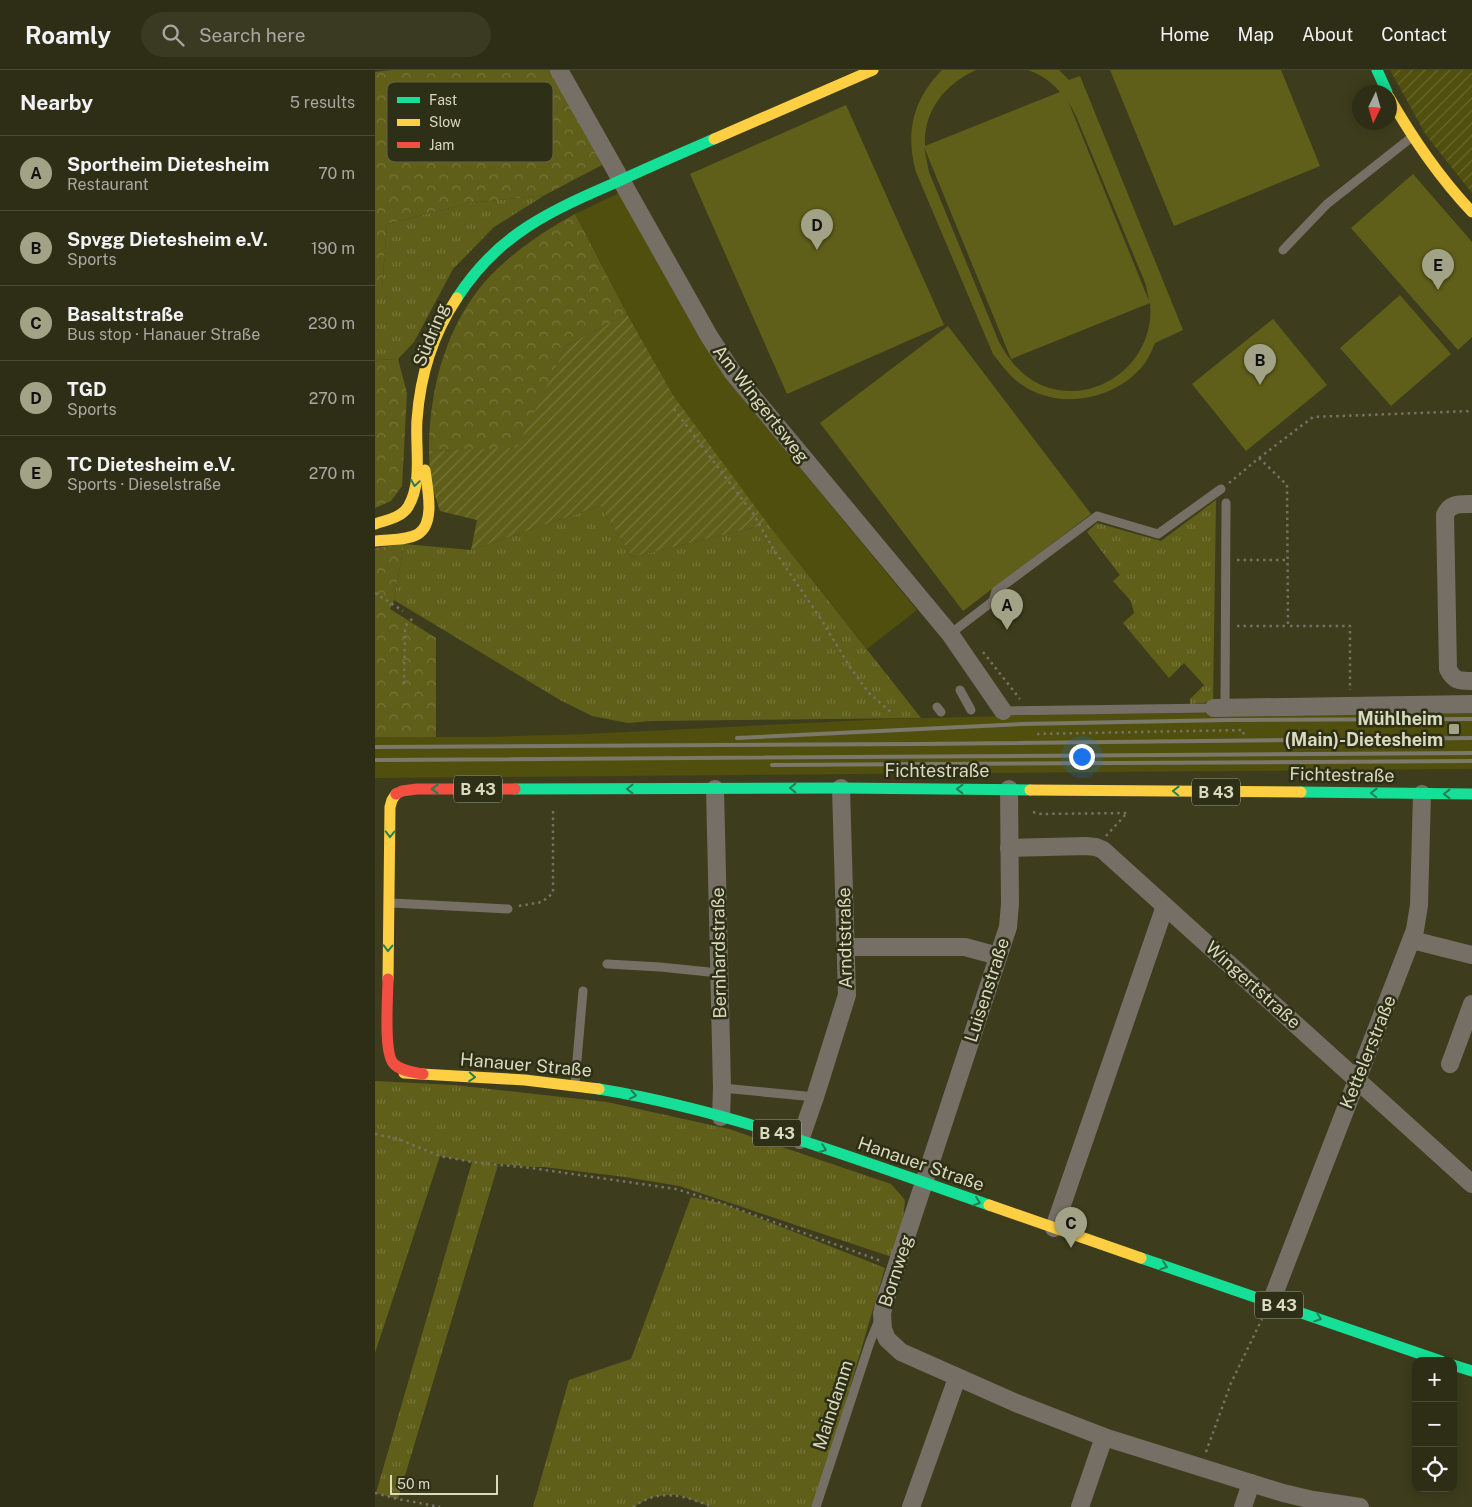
<!DOCTYPE html>
<html lang="en">
<head>
<meta charset="utf-8">
<style>
  body { margin:0; font-family:"Public Sans",sans-serif; background:#3a3a23; color:#f1f3f6 }
  .controls { position:absolute; right:15px; bottom:15px; display:grid; overflow:hidden; border-radius:10px; box-shadow:0 2px 12px #0003 }
  .controls button { width:45px; height:45px; display:grid; place-items:center; padding:0; border:0; border-bottom:1px solid #494a35; background:#2e2e16; color:#f1f3f6; font:25px sans-serif }
  .compass { position:absolute; left:977px; top:15px; width:45px; height:45px; border-radius:50%; background:#2e2e16; box-shadow:0 2px 12px #0003; rotate:185deg }
  .scale { position:absolute; left:15px; bottom:12px; width:108px; box-sizing:border-box; padding-left:5px; border:2px solid #d9dabe; border-top:0; font-size:14px; line-height:18px; white-space:nowrap; color:#d9dabe; -webkit-text-stroke:4px #2e2f17; paint-order:stroke }
  .you { position:absolute; left:706px; top:686px; width:18px; height:18px; margin:-12px; border:4px solid #fff; border-radius:50%; background:#1a73e8; box-shadow:0 0 0 8px #1a73e833 }
  .badge { display:grid; place-items:center; width:32px; height:32px; border-radius:50%; background:#a2a386; color:#111; font-size:16px; font-weight:700 }
  .pin { position:absolute; translate:-50% -41px; filter:drop-shadow(0 1px 2px #0008) }
  .pin::after { content:''; position:absolute; top:26px; width:18px; height:15px; background:inherit; clip-path:polygon(0 0,100% 0,50% 100%) }
  .list { margin:0; padding:0; list-style:none }
  h2 { display:flex; justify-content:space-between; align-items:center; height:65px; margin:0; padding:0 20px; font-size:21px }
  h2 small { font-size:16px; font-weight:400; color:#a7a8a1 }
  .list li { display:grid; grid-template-columns:32px 1fr auto; gap:15px; align-items:center; box-sizing:border-box; height:75px; padding:0 20px; border-top:1px solid #494a35 }
  .list b { display:block; font-size:19px; white-space:nowrap }
  .list p { margin:0; font-size:16px; white-space:nowrap; color:#a7a8a1 }
  .list em { font-size:16px; font-style:normal; color:#a7a8a1 }
  .icon { flex:none; width:28px; height:28px; fill:none; stroke:currentColor; stroke-width:2; stroke-linecap:round; stroke-linejoin:round }
  .map { position:relative; flex:none; width:1097px; height:1437px; overflow:hidden }
  header { display:flex; align-items:center; gap:30px; box-sizing:border-box; height:70px; padding:0 25px; background:#2e2e16; border-bottom:1px solid #494a35 }
  header strong { font-size:24px }
  nav { display:flex; gap:28px; margin-inline-start:auto; font-size:18px }
  .search { width:350px; height:45px; background:#3a3a23; display:flex; align-items:center; gap:12px; box-sizing:border-box; padding:0 18px; border-radius:28px; color:#a7a8a1; font-size:19px }
  main { display:flex }
  aside { flex:1; background:#2e2e16 }
  .map>svg:first-child { display:block }
  .built { fill:#504f0e }
  .industrial { fill:url(#industrial-furrows) }
  .grass { fill:url(#grass-tufts) }
  .forest { fill:url(#forest-crowns) }
  .garden { fill:url(#garden-furrows) }
  .pitch { fill:#605f1a; fill-rule:evenodd }
  .lines { fill:none; stroke-linecap:round; stroke-linejoin:round }
  .path { stroke:#757165; stroke-width:2.5; stroke-dasharray:2.5 4; stroke-linecap:butt }
  .lane { stroke:#766f66; stroke-width:9 }
  .street { stroke:#766f66; stroke-width:18 }
  .fast { stroke:#16e098; stroke-width:11 }
  .slow { stroke:#ffcf43; stroke-width:11 }
  .jam { stroke:#f24e42; stroke-width:11 }
  .rail { stroke:#7c786a; stroke-width:4 }
  .oneway { stroke:#237f51 }
  .poi-dot { fill:#a2a386; stroke:#2e2f17; stroke-width:2 }
  .labels { text-anchor:middle; stroke-width:5; stroke-linejoin:round; paint-order:stroke }
  .shield { fill:#2e2f17; stroke:#a6a78c; stroke-width:1 }
  .shield-label { font-size:16px; font-weight:bold; fill:#d9dabe }
  .street-label { font-size:18px; fill:#d9dabe; stroke:#2e2f17 }
  .poi-label { font-size:18px; font-weight:bold; fill:#d9dabe; stroke:#2e2f17; text-anchor:end }
  .key { fill:#2e2f17; stroke:#616249; stroke-width:1 }
  .key-label { font-size:14px; fill:#d9dabe }
</style>
</head>
<body>
<header>
<strong>Roamly</strong>
<div class="search"><svg class="icon" aria-label="search" viewBox="0 0 24 24"><circle cx="10" cy="10" r="6"/><path d="M15 15l6 6"/></svg>Search here</div>
<nav><a>Home</a><a>Map</a><a>About</a><a>Contact</a></nav>
</header>
<main>
<aside>
<h2>Nearby<small>5 results</small></h2>
<ul class="list">
<li><span class="badge">A</span><div><b>Sportheim Dietesheim</b><p>Restaurant</p></div><em>70 m</em></li>
<li><span class="badge">B</span><div><b>Spvgg Dietesheim e.V.</b><p>Sports</p></div><em>190 m</em></li>
<li><span class="badge">C</span><div><b>Basaltstraße</b><p>Bus stop · Hanauer Straße</p></div><em>230 m</em></li>
<li><span class="badge">D</span><div><b>TGD</b><p>Sports</p></div><em>270 m</em></li>
<li><span class="badge">E</span><div><b>TC Dietesheim e.V.</b><p>Sports · Dieselstraße</p></div><em>270 m</em></li>
</ul>
</aside>
<div class="map">
<svg width="1097" height="1437" viewBox="0 0 1097 1437">
  <defs>
    <pattern id="industrial-furrows" width="10" height="10" patternUnits="userSpaceOnUse" patternTransform="scale(1.25)"><rect width="10" height="10" fill="#504f0e"/><path d="M-1 1l2-2M0 10L10 0M9 11l2-2" fill="none" stroke="#69682f"/></pattern>
    <pattern id="grass-tufts" width="24" height="20" patternUnits="userSpaceOnUse" patternTransform="scale(1.25)"><rect width="24" height="20" fill="#605f1a"/><path d="M3 7l-1-3M5 7V3M7 7l1-3M15 17l-1-3M17 17v-4M19 17l1-3" fill="none" stroke="#76753a"/></pattern>
    <pattern id="forest-crowns" width="20" height="18" patternUnits="userSpaceOnUse" patternTransform="scale(1.25)"><rect width="20" height="18" fill="#605f1a"/><path d="M2 6a3 3 0 1 1 6 0M12 15a3 3 0 1 1 6 0" fill="none" stroke="#76753a"/></pattern>
    <pattern id="garden-furrows" width="10" height="10" patternUnits="userSpaceOnUse" patternTransform="scale(1.25)"><rect width="10" height="10" fill="#605f1a"/><path d="M-1 1l2-2M0 10L10 0M9 11l2-2" fill="none" stroke="#76753a"/></pattern>
  </defs>
  <rect width="100%" height="100%" fill="#3d3d1d"/>
  <g class="built">
    <polygon points="244,123 351,308 542,540 492,579 393,454 298,325 252,244 200,144"/>
    <polygon points="1097,641 1097,699 0,708 0,667 112,667 211,664 513,649 714,644"/>
  </g>
  <polygon class="industrial" points="1015,0 1097,0 1097,123 1051,65"/>
  <g class="grass">
    <polygon points="170,125 119,157 78,199 39,272 23,289 0,290 0,219 7,219 12,154 95,133"/>
    <polygon points="841,430 838,632 815,634 815,629 829,615 809,593 794,608 748,553 759,543 756,531 738,511 745,505 712,462 722,453 786,471"/>
    <polygon points="225,436 257,487 393,454 546,648 276,651 253,653 217,646 185,630 19,530 29,474 96,480"/>
    <polygon points="0,1011 79,1015 232,1032 354,1059 516,1114 530,1130 528,1149 517,1187 304,1116 250,1107 169,1097 158,1097 112,1093 123,1095 23,1429 1,1423 97,1092 65,1086 0,1283"/>
    <polygon points="316,1127 346,1133 510,1198 440,1437 337,1437 304,1425 292,1425 276,1427 258,1437 158,1437 194,1310 256,1289"/>
  </g>
  <g class="forest">
    <polygon points="16,0 175,0 227,95 170,125 95,133 12,154 7,219 0,219 0,2"/>
    <path d="M 200,144 L 252,244 L 191,276 L 142,379 L 54,381 C 54,318 72,251 116,205 C 141,180 169,161 200,144 Z"/>
    <polygon points="23,289 32,323 27,416 16,431 0,438 0,290"/>
    <polygon points="29,474 19,530 15,539 61,568 61,667 0,667 0,478"/>
  </g>
  <polygon class="garden" points="252,244 298,325 393,454 257,487 225,436 96,480 102,450 65,441 55,411 54,381 142,378 191,276"/>
  <g class="pitch">
    <path d="M 567,0 L 601,0 C 570,14 548,41 550,76 L 685,22 C 677,12 665,4 653,0 L 684,0 L 694,10 L 705,6 L 808,260 L 780,273 C 777,280 774,287 770,293 C 741,331 681,342 643,312 C 633,304 626,294 618,284 L 541,102 C 530,63 538,29 567,0 ZM 693,31 L 701,46 L 771,215 L 774,231 ZM 549,77 L 636,289 L 775,233 C 781,292 721,338 666,315 C 646,306 634,290 624,272 L 554,102 Z"/>
    <polygon points="735,0 906,0 945,96 799,156"/>
    <polygon points="471,35 569,255 412,324 315,104"/>
    <polygon points="1038,104 1097,172 1097,267 1083,280 976,158"/>
    <polygon points="1025,225 1076,284 1016,336 965,278"/>
    <polygon points="898,249 952,315 871,381 817,314"/>
    <polygon points="573,256 716,444 588,541 445,353"/>
  </g>
  <g class="lines">
    <g class="path">
      <polyline points="299,339 379,445 399,480 444,546 475,597 494,623 518,644"/>
      <polyline points="884,388 912,415 913,556 975,556 975,620"/>
      <polyline points="854,413 884,388 938,347 1097,341"/>
      <polyline points="862,490 913,490"/>
      <polyline points="0,523 28,541"/>
      <polyline points="862,556 913,556"/>
      <polyline points="608,582 645,629"/>
      <polyline points="29,614 30,560 32,554 39,547"/>
      <polyline points="662,664 868,660 869,666"/>
      <polyline points="658,742 666,744 752,743"/>
      <polyline points="731,766 751,744"/>
      <polyline points="144,836 167,832 178,823 178,738"/>
      <polyline points="0,1064 23,1069 65,1086 97,1092 156,1098 301,1119 346,1133 506,1191"/>
      <polyline points="831,1382 856,1313 887,1249"/>
      <polyline points="0,1423 23,1429 65,1437"/>
      <path d="M 258,1437 C 284,1418 309,1425 337,1437"/>
    </g>
    <g class="lane">
      <polyline points="908,180 952,134 1037,67"/>
      <polyline points="575,564 618,531 621,521 722,446 783,464 846,419"/>
      <polyline points="585,620 596,640"/>
      <polyline points="562,637 566,642"/>
      <polyline points="850,638 851,433"/>
      <polyline points="628,641 839,638"/>
      <polyline points="17,833 133,839"/>
      <polyline points="232,894 285,897 344,903"/>
      <polyline points="200,1013 208,921"/>
      <polyline points="347,1018 440,1027"/>
      <polyline points="441,1437 495,1272 504,1250"/>
    </g>
    <g class="street">
      <polyline points="184,0 334,266 358,303 575,564 628,641"/>
      <path d="M 1097,434 C 1085,434 1075,433 1070,445 L 1073,599 C 1079,611 1084,611 1097,611"/>
      <polyline points="839,638 1097,634"/>
      <polyline points="340,719 347,1018 346,1047"/>
      <polyline points="634,719 635,834 633,857 509,1234 507,1244 508,1259 512,1269 526,1282 544,1290 641,1333 729,1367 908,1423 938,1430 985,1437"/>
      <polyline points="634,778 711,776 721,777 728,780 1097,1114"/>
      <polyline points="1037,870 1097,885"/>
      <polyline points="471,877 590,877 623,886"/>
      <polyline points="1075,994 1097,934"/>
      <polyline points="425,1070 440,1027 472,925 466,718"/>
      <polyline points="679,1158 790,836"/>
      <polyline points="896,1232 1040,860 1044,835 1047,724"/>
      <polyline points="536,1437 582,1308"/>
      <polyline points="705,1437 729,1367"/>
      <polyline points="868,1437 876,1413"/>
    </g>
    <g class="fast">
      <polyline points="1002,0 1012,22"/>
      <path d="M 82,228 C 123,164 175,141 242,112 C 274,97 307,83 339,69"/>
      <polyline points="140,719 466,718 655,720"/>
      <polyline points="926,722 1097,724"/>
      <path d="M 224,1019 C 358,1041 486,1091 614,1135"/>
      <polyline points="766,1188 1066,1291"/>
      <polyline points="1078,1295 1097,1301"/>
    </g>
    <g class="slow">
      <path d="M 1014,27 C 1038,69 1064,107 1097,142"/>
      <polyline points="339,69 498,0"/>
      <path d="M 0,454 C 11,450 26,448 33,437 C 48,412 40,378 42,350 C 45,307 58,264 82,228"/>
      <path d="M 0,471 C 13,469 31,471 43,464 C 61,453 52,417 50,400"/>
      <polyline points="655,720 926,722"/>
      <polyline points="13,909 15,737 17,730 21,724"/>
      <polyline points="29,1003 150,1010 224,1019"/>
      <polyline points="614,1135 766,1188"/>
    </g>
    <g class="jam">
      <polyline points="21,724 27,721 42,719 140,719"/>
      <path d="M 13,909 C 13,926 8,984 19,994 C 26,1001 38,1002 48,1004"/>
    </g>
    <g class="rail">
      <polyline points="362,668 646,654 852,650 1097,649"/>
      <polyline points="0,677 543,674 1097,668"/>
      <polyline points="0,690 1097,683"/>
      <polyline points="397,695 1097,691"/>
    </g>
  </g>
  <defs><path id="oneway-chevron" d="M-2-3.5L2.5 0L-2 3.5" fill="none" stroke-width="1.6" stroke-linecap="round" stroke-linejoin="round" transform="scale(1.25)"/></defs>
  <g class="oneway">
    <use href="#oneway-chevron" transform="translate(40 413) rotate(99)"/>
    <use href="#oneway-chevron" transform="translate(418 718) rotate(180)"/>
    <use href="#oneway-chevron" transform="translate(60 719) rotate(180)"/>
    <use href="#oneway-chevron" transform="translate(255 719) rotate(180)"/>
    <use href="#oneway-chevron" transform="translate(585 719) rotate(-180)"/>
    <use href="#oneway-chevron" transform="translate(801 721) rotate(-179)"/>
    <use href="#oneway-chevron" transform="translate(999 723) rotate(-179)"/>
    <use href="#oneway-chevron" transform="translate(1072 724) rotate(-180)"/>
    <use href="#oneway-chevron" transform="translate(15 764) rotate(91)"/>
    <use href="#oneway-chevron" transform="translate(13 878) rotate(91)"/>
    <use href="#oneway-chevron" transform="translate(97 1007) rotate(4)"/>
    <use href="#oneway-chevron" transform="translate(258 1025) rotate(11)"/>
    <use href="#oneway-chevron" transform="translate(448 1079) rotate(20)"/>
    <use href="#oneway-chevron" transform="translate(602 1132) rotate(19)"/>
    <use href="#oneway-chevron" transform="translate(789 1196) rotate(19)"/>
    <use href="#oneway-chevron" transform="translate(943 1248) rotate(19)"/>
  </g>
  <rect class="poi-dot" x="1073" y="653" width="12" height="12" rx="2.5"/>
  <g class="labels">
    <g class="shield">
      <rect x="79" y="705.5" width="48" height="27" rx="4"/>
      <rect x="817" y="708.5" width="48" height="27" rx="4"/>
      <rect x="378" y="1049.5" width="48" height="27" rx="4"/>
      <rect x="880" y="1221.5" width="48" height="27" rx="4"/>
    </g>
    <g class="shield-label">
      <text x="103" y="725">B 43</text>
      <text x="841" y="728">B 43</text>
      <text x="402" y="1069">B 43</text>
      <text x="904" y="1241">B 43</text>
    </g>
    <g class="street-label">
      <text transform="translate(56 265) rotate(-68)" y="6">Südring</text>
      <text transform="translate(386 334) rotate(52)" y="6">Am Wingertsweg</text>
      <text x="562" y="707">Fichtestraße</text>
      <text transform="translate(967 705) rotate(1)" y="6">Fichtestraße</text>
      <text transform="translate(470 868) rotate(-91)" y="6">Arndtstraße</text>
      <text transform="translate(344 883) rotate(-91)" y="6">Bernhardstraße</text>
      <text transform="translate(878 915) rotate(42)" y="6">Wingertstraße</text>
      <text transform="translate(612 920) rotate(-72)" y="6">Luisenstraße</text>
      <text transform="translate(993 982) rotate(-68)" y="6">Kettelerstraße</text>
      <text transform="translate(151 995) rotate(5)" y="6">Hanauer Straße</text>
      <text transform="translate(546 1094) rotate(19)" y="6">Hanauer Straße</text>
      <text transform="translate(521 1201) rotate(-72)" y="6">Bornweg</text>
      <text transform="translate(458 1335) rotate(-72)" y="6">Maindamm</text>
    </g>
    <g class="poi-label">
      <text x="1068" y="655">Mühlheim<tspan x="1068" dy="21">(Main)-Dietesheim</tspan></text>
    </g>
  </g>
  <rect x="12" y="12" width="166" height="80" rx="8" class="key"/>
  <rect x="22" y="27" width="23" height="6" fill="#16e098"/>
  <rect x="22" y="49" width="23" height="7" fill="#ffcf43"/>
  <rect x="22" y="72" width="23" height="6" fill="#f24e42"/>
  <g class="key-label">
    <text x="54" y="35">Fast</text>
    <text x="54" y="57">Slow</text>
    <text x="54" y="80">Jam</text>
  </g>
</svg>
<div class="controls">
<button>+</button>
<button>−</button>
<button><svg class="icon" aria-label="locate" viewBox="0 0 24 24"><circle cx="12" cy="12" r="6"/><path d="M12 2v4M12 18v4M2 12h4M18 12h4"/></svg></button>
</div>
<svg class="compass" viewBox="-18 -18 36 36"><path d="M0-13l5 13h-10z" fill="#e53935"/><path d="M0 13l5-13h-10z" fill="#a7a8a1"/></svg>
<div class="scale">50 m</div>
<div class="you"></div>
<div class="pin badge" style="left:632px;top:560px">A</div>
<div class="pin badge" style="left:885px;top:315px">B</div>
<div class="pin badge" style="left:696px;top:1178px">C</div>
<div class="pin badge" style="left:442px;top:180px">D</div>
<div class="pin badge" style="left:1063px;top:220px">E</div>
</div>
</main>
</body>
</html>
